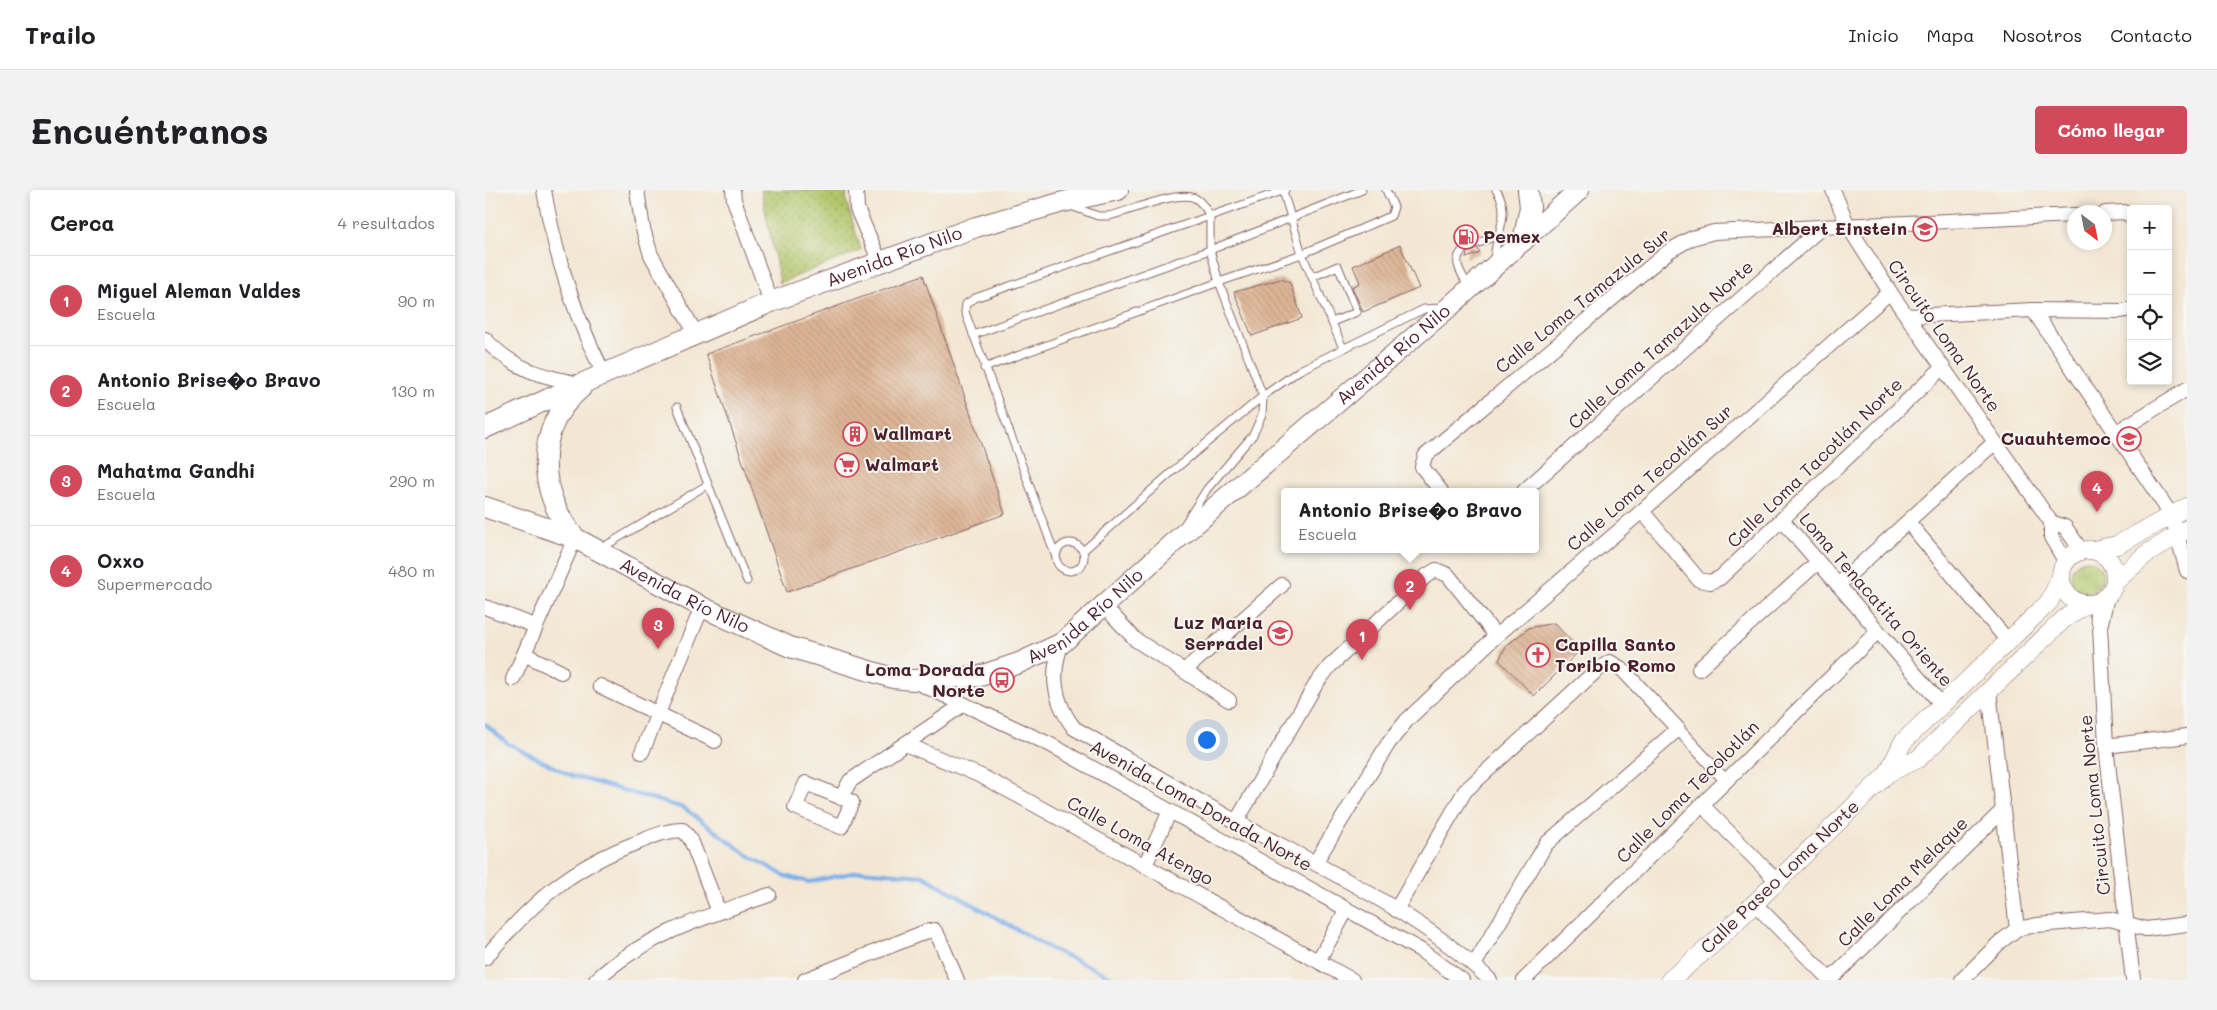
<!DOCTYPE html>
<html lang="es">
<head>
<meta charset="utf-8">
<style>
  body { margin:0; font-family:Mali,sans-serif; background:#f2f2f2; color:#202124 }
  .controls { position:absolute; right:15px; top:15px; display:grid; overflow:hidden; border-radius:5px; box-shadow:0 2px 8px #0003 }
  .controls button { width:45px; height:45px; display:grid; place-items:center; padding:0; border:0; border-bottom:1px solid #e0e0e0; background:#fff; color:#202124; font:25px sans-serif }
  .compass { position:absolute; left:1582px; top:15px; width:45px; height:45px; border-radius:50%; background:#fff; box-shadow:0 2px 8px #0003; rotate:148deg }
  .you { position:absolute; left:721px; top:549px; width:18px; height:18px; margin:-12px; border:4px solid #fff; border-radius:50%; background:#1a73e8; box-shadow:0 0 0 8px #1a73e833 }
  .badge { display:grid; place-items:center; width:32px; height:32px; border-radius:50%; background:#d1495b; color:#fff; font-size:16px; font-weight:700 }
  .pin { position:absolute; translate:-50% -41px; filter:drop-shadow(0 1px 2px #0008) }
  .pin::after { content:''; position:absolute; top:26px; width:18px; height:15px; background:inherit; clip-path:polygon(0 0,100% 0,50% 100%) }
  .popup { position:absolute; left:796px; top:298px; width:258px; height:65px; box-sizing:border-box; display:grid; place-content:center; border-radius:5px; background:#fff; filter:drop-shadow(0 1px 4px #0005); font-size:16px; white-space:nowrap; color:#757577 }
  .popup b { font-size:19px; color:#202124 }
  .popup::after { content:''; position:absolute; left:50%; top:100%; margin-left:-10px; border:10px solid transparent; border-top-color:#fff }
  .list { margin:0; padding:0; list-style:none }
  h2 { display:flex; justify-content:space-between; align-items:center; height:65px; margin:0; padding:0 20px; font-size:21px }
  h2 small { font-size:16px; font-weight:400; color:#757577 }
  .list li { display:grid; grid-template-columns:32px 1fr auto; gap:15px; align-items:center; box-sizing:border-box; height:90px; padding:0 20px; border-top:1px solid #e0e0e0 }
  .list b { display:block; font-size:19px; white-space:nowrap }
  .list p { margin:0; font-size:16px; white-space:nowrap; color:#757577 }
  .list em { font-size:16px; font-style:normal; color:#757577 }
  .icon { flex:none; width:28px; height:28px; fill:none; stroke:currentColor; stroke-width:2; stroke-linecap:round; stroke-linejoin:round }
  .map { position:relative; flex:none; width:1702px; height:790px; overflow:hidden; border-radius:5px }
  header { display:flex; align-items:center; gap:30px; box-sizing:border-box; height:70px; padding:0 25px; background:#fff; border-bottom:1px solid #e0e0e0 }
  header strong { font-size:24px }
  nav { display:flex; gap:28px; margin-inline-start:auto; font-size:18px }
  .intro { display:flex; align-items:center; justify-content:space-between; box-sizing:border-box; height:120px; padding:0 30px }
  h1 { margin:0; font-size:35px }
  .button { padding:12px 22px; border-radius:5px; background:#d1495b; color:#fff; font-size:18px; font-weight:700 }
  main { display:flex; gap:30px; padding:0 30px }
  aside { flex:1; background:#fff; border-radius:5px; box-shadow:0 2px 8px #0003 }
  .map>svg:first-child { display:block }
  .grass { fill:url(#grass-tufts); stroke:#7e724a }
  .park { fill:url(#park-dots); stroke:#7e724a }
  .lines { fill:none; stroke-linecap:round; stroke-linejoin:round }
  .stream { stroke:#7eb0ea; stroke-width:4 }
  .building { fill:url(#building-back-hatch) }
  .service-casing { stroke:#856566; stroke-width:9 }
  .pedestrian-casing { stroke:#856566; stroke-width:13 }
  .minor-casing { stroke:#856566; stroke-width:16 }
  .tertiary-casing { stroke:#856566; stroke-width:19 }
  .secondary-casing { stroke:#856566; stroke-width:22 }
  .service { stroke:#fff; stroke-width:7 }
  .pedestrian { stroke:#fff; stroke-width:11 }
  .minor { stroke:#fff; stroke-width:14 }
  .tertiary { stroke:#fff; stroke-width:18 }
  .secondary { stroke:#fff; stroke-width:20 }
  .labels { text-anchor:middle; stroke-width:4; stroke-linejoin:round; paint-order:stroke }
  .poi-label { font-size:18px; font-weight:bold; fill:#4a1f2b; stroke:#f6f6f2; text-anchor:end }
  .street-label { font-size:18px; fill:#4a1f2b; stroke:#f6f6f2 }
</style>
</head>
<body>
<header>
<strong>Trailo</strong>
<nav><a>Inicio</a><a>Mapa</a><a>Nosotros</a><a>Contacto</a></nav>
</header>
<div class="intro"><h1>Encuéntranos</h1><a class="button">Cómo llegar</a></div>
<main>
<aside>
<h2>Cerca<small>4 resultados</small></h2>
<ul class="list">
<li><span class="badge">1</span><div><b>Miguel Aleman Valdes</b><p>Escuela</p></div><em>90 m</em></li>
<li><span class="badge">2</span><div><b>Antonio Brise�o Bravo</b><p>Escuela</p></div><em>130 m</em></li>
<li><span class="badge">3</span><div><b>Mahatma Gandhi</b><p>Escuela</p></div><em>290 m</em></li>
<li><span class="badge">4</span><div><b>Oxxo</b><p>Supermercado</p></div><em>480 m</em></li>
</ul>
</aside>
<div class="map">
<svg width="1702" height="790" viewBox="0 0 1702 790">
  <defs>
    <pattern id="grass-tufts" width="24" height="20" patternUnits="userSpaceOnUse" patternTransform="scale(1.25)"><rect width="24" height="20" fill="#b2c569"/><path d="M3 7l-1-3M5 7V3M7 7l1-3M15 17l-1-3M17 17v-4M19 17l1-3" fill="none" stroke="#939f57"/></pattern>
    <pattern id="park-dots" width="8" height="8" patternUnits="userSpaceOnUse" patternTransform="scale(1.25)"><rect width="8" height="8" fill="#b2c569"/><path d="M2 2h.1M6 6h.1" fill="none" stroke="#939f57" stroke-width="1.8" stroke-linecap="round"/></pattern>
    <pattern id="building-back-hatch" width="6" height="6" patternUnits="userSpaceOnUse" patternTransform="scale(1.25)"><rect width="6" height="6" fill="#ddb595"/><path d="M-1 5l2 2M0 0l6 6M5-1l2 2" fill="none" stroke="#bf9b81"/></pattern>
  </defs>
  <rect width="100%" height="100%" fill="#f6f6f2"/>
  <filter id="ink" filterUnits="userSpaceOnUse"><feTurbulence type="fractalNoise" baseFrequency=".02" numOctaves="2"/><feDisplacementMap in="SourceGraphic" scale="10" xChannelSelector="R" yChannelSelector="G"/><feConvolveMatrix kernelMatrix="1 2 1 2 8 2 1 2 1" color-interpolation-filters="sRGB"/></filter>
  <filter id="wash" filterUnits="userSpaceOnUse"><feTurbulence type="fractalNoise" baseFrequency=".0096" numOctaves="4" result="noise"/><feDisplacementMap in="SourceGraphic" scale="20" xChannelSelector="R" yChannelSelector="G"/><feGaussianBlur stdDeviation="1.12" result="paint"/><feColorMatrix in="noise" values="0 0 0 0 0 0 0 0 0 0 0 0 0 0 0 0 0 1.4 0 .05"/><feComposite in="paint" operator="in"/></filter>
  <g filter="url(#wash)">
    <rect width="100%" height="100%" fill="#f3e7d3"/>
    <circle class="grass" cx="1602" cy="386" r="16"/>
    <polygon class="park" points="276,0 362,0 361,10 376,60 295,93"/>
    <g class="lines">
      <polyline class="stream" points="0,534 22,553 85,585 199,618 261,664 300,686 324,692 376,681 438,686 566,759 634,790"/>
    </g>
    <g id="blocks">
      <g class="building">
        <polygon points="985,37 989,49 986,56 993,59 995,63 981,68 983,58 977,55 972,41"/>
        <polygon points="915,55 934,98 878,122 867,97 875,93 868,76"/>
        <polygon points="438,85 520,324 302,402 221,164"/>
        <polygon points="796,89 805,93 817,128 767,146 749,102"/>
        <polygon points="1069,433 1095,460 1049,506 1014,470 1021,456 1044,438"/>
      </g>
    </g>
  </g>
  <g filter="url(#ink)">
    <use href="#blocks" fill-opacity="0" stroke="#856566" stroke-width="1"/>
    <g class="lines">
      <g class="service-casing">
        <g id="service">
          <polyline points="798,1 817,64 858,158"/>
          <path d="M 586,16 L 613,26 L 623,26 C 644,22 692,0 710,8 C 717,12 721,19 725,26 L 800,0"/>
          <polyline points="991,54 1013,45"/>
          <path d="M 978,60 C 966,72 977,83 983,96"/>
          <path d="M 1009,71 C 1009,46 1028,23 1011,0"/>
          <polyline points="827,87 853,76 872,122 847,132"/>
          <polyline points="488,145 725,60 877,0"/>
          <polyline points="499,178 734,92 817,64 906,26 909,17 901,0"/>
          <polyline points="192,217 262,391"/>
          <polyline points="699,335 722,299 768,245 777,225 778,206 815,180 939,119 955,118"/>
          <circle cx="585" cy="367" r="14"/>
          <polyline points="115,359 222,295"/>
          <polyline points="571,367 480,122 481,114 490,108 725,26 725,60 734,92 778,206 689,280 598,361"/>
        </g>
      </g>
      <g class="pedestrian-casing">
        <polyline id="pedestrian" points="1193,539 1241,591"/>
      </g>
      <g class="minor-casing">
        <g id="minor">
          <path d="M 59,0 C 70,65 89,125 119,184"/>
          <polyline points="152,0 158,39 166,65 211,144"/>
          <polyline points="248,0 249,10 286,112"/>
          <polyline points="371,0 372,19 395,72"/>
          <polyline points="1348,0 1363,36 1405,102 1566,332 1580,337 1596,360"/>
          <polyline points="1620,23 1639,22 1646,26"/>
          <polyline points="1548,120 1687,326 1702,381"/>
          <polyline points="1422,126 1548,120 1636,121 1646,119"/>
          <path d="M 0,149 C 27,179 58,187 96,194"/>
          <polyline points="1630,243 1702,199"/>
          <polyline points="956,301 937,277 940,266 1184,61 1207,48 1229,42 1590,25"/>
          <polyline points="1039,301 1337,37"/>
          <polyline points="1157,321 1214,390 1225,392 1235,388 1458,177"/>
          <polyline points="1297,330 1457,515"/>
          <polyline points="1423,332 1523,451"/>
          <polyline points="1566,332 1566,347 1580,371"/>
          <polyline points="1353,395 1510,252"/>
          <polyline points="1609,413 1615,436 1621,556 1648,790"/>
          <polyline points="619,416 651,450 744,510"/>
          <polyline points="0,417 50,436"/>
          <polyline points="1616,433 1622,407"/>
          <path d="M 577,453 C 565,483 569,512 589,538 C 643,569 697,602 752,632 C 837,678 935,723 1005,790"/>
          <polyline points="39,464 76,482"/>
          <polyline points="1214,479 1333,372"/>
          <polyline points="699,481 797,395"/>
          <polyline points="28,489 90,348"/>
          <polyline points="431,492 566,555 935,760 977,790"/>
          <polyline points="115,496 230,551"/>
          <polyline points="1504,501 1532,739"/>
          <polyline points="420,554 496,586 532,605 867,790"/>
          <polyline points="1621,556 1702,546"/>
          <polyline points="157,562 217,417"/>
          <polygon points="321,593 367,612 356,637 310,617"/>
          <polyline points="356,608 365,591 479,514"/>
          <polyline points="1217,615 1292,691"/>
          <polyline points="751,632 831,494 844,477 941,386 951,380 963,385 1011,446"/>
          <polyline points="830,673 903,554 922,530 1011,446 1157,321 1405,102"/>
          <polyline points="660,675 685,621"/>
          <polyline points="1270,714 1345,790 1517,621"/>
          <polyline points="911,720 980,601 1112,480 1125,472 1137,479 1193,539 1061,654 989,775"/>
          <path d="M 0,768 C 47,713 85,677 154,652 C 169,646 182,640 198,640 L 206,650 L 234,722"/>
          <polyline points="833,771 862,719"/>
          <path d="M 111,790 C 159,745 223,726 284,705"/>
          <polyline points="320,790 440,742 449,740 454,748 472,790"/>
          <polyline points="1039,790 1393,441"/>
          <polyline points="1477,790 1515,752 1532,739 1552,735 1625,729 1661,739 1702,734"/>
        </g>
      </g>
      <g class="tertiary-casing">
        <g id="tertiary">
          <circle cx="1603" cy="387" r="27"/>
          <polyline points="1608,360 1632,355 1702,317"/>
          <polyline points="1630,392 1660,365 1702,339"/>
          <polyline points="1403,583 1418,552 1564,412 1575,389"/>
          <polyline points="1185,790 1230,752 1403,583 1433,569 1579,429 1601,414"/>
        </g>
      </g>
      <g class="secondary-casing">
        <g id="secondary">
          <polyline points="1038,51 1045,17 1043,0"/>
          <path id="s1" d="M 0,238 L 96,194 L 286,112 L 491,37 L 578,12 L 633,0"/>
          <path id="s2" d="M 0,317 L 90,348 L 217,417 L 305,457 L 408,488 L 428,490 L 495,486 L 534,473 L 577,453 L 689,352 L 963,118 L 1094,0"/>
          <path d="M 90,348 C 52,303 48,238 96,198"/>
        </g>
      </g>
      <use href="#service" class="service"/>
      <use href="#pedestrian" class="pedestrian"/>
      <use href="#minor" class="minor"/>
      <use href="#tertiary" class="tertiary"/>
      <use href="#secondary" class="secondary"/>
    </g>
  </g>
  <defs>
    <g id="school-ring" transform="scale(1.25)"><circle r="9.5" fill="#f6f6f2" stroke="#d1495b" stroke-width="1.5"/><path d="M0-5L7-2L0 1L-7-2ZM-4 1L0 2.5L4 1V4Q0 6-4 4Z" fill="#d1495b"/></g>
    <g id="fuel-ring" transform="scale(1.25)"><circle r="9.5" fill="#f6f6f2" stroke="#d1495b" stroke-width="1.5"/><path d="M-5.5-6h7V0h2V4h1.3V-2.5L3-4.5l.8-.8L6-3V5H2.5V1h-1V6h-7ZM-4.2-4.7v3.2H.2V-4.7Z" fill="#d1495b"/></g>
    <g id="building-ring" transform="scale(1.25)"><circle r="9.5" fill="#f6f6f2" stroke="#d1495b" stroke-width="1.5"/><path d="M-4-6H4V6H1V3H-1V6H-4ZM-2.5-4.3h1.7v1.8h-1.7ZM.8-4.3h1.7v1.8H.8ZM-2.5-1h1.7V.8h-1.7ZM.8-1h1.7V.8H.8Z" fill="#d1495b"/></g>
    <g id="supermarket-ring" transform="scale(1.25)"><circle r="9.5" fill="#f6f6f2" stroke="#d1495b" stroke-width="1.5"/><path d="M-6-5.5h2.5l.6 2H6L4.5 2H-2.5L-4.4-4H-6ZM-1.5 3.2a1.3 1.3 0 1 0 .1 0ZM3 3.2a1.3 1.3 0 1 0 .1 0Z" fill="#d1495b"/></g>
    <g id="church-ring" transform="scale(1.25)"><circle r="9.5" fill="#f6f6f2" stroke="#d1495b" stroke-width="1.5"/><path d="M-1.2-6h2.4v3.5h3.3v2.4h-3.3V6h-2.4V-.1h-3.3v-2.4h3.3Z" fill="#d1495b"/></g>
    <g id="bus-ring" transform="scale(1.25)"><circle r="9.5" fill="#f6f6f2" stroke="#d1495b" stroke-width="1.5"/><path d="M-5-6H5V4H4V6H2V4H-2V6H-4V4H-5ZM-3.5-4V0h7V-4ZM-3.5 1.2v1.5H-2V1.2ZM2 1.2v1.5H3.5V1.2Z" fill="#d1495b"/></g>
  </defs>
  <g fill-rule="evenodd">
    <use href="#school-ring" x="1440" y="39"/>
    <use href="#fuel-ring" x="981" y="47"/>
    <use href="#building-ring" x="370" y="244"/>
    <use href="#school-ring" x="1644" y="249"/>
    <use href="#supermarket-ring" x="362" y="275"/>
    <use href="#school-ring" x="795" y="443"/>
    <use href="#church-ring" x="1053" y="465"/>
    <use href="#bus-ring" x="517" y="490"/>
  </g>
  <g class="labels">
    <g class="poi-label">
      <text x="1422" y="45">Albert Einstein</text>
      <text x="998" y="53" text-anchor="start">Pemex</text>
      <text x="388" y="250" text-anchor="start">Wallmart</text>
      <text x="1626" y="255">Cuauhtemoc</text>
      <text x="380" y="281" text-anchor="start">Walmart</text>
      <text x="778" y="439">Luz Maria<tspan x="778" dy="21">Serradel</tspan></text>
      <text x="1070" y="461" text-anchor="start">Capilla Santo<tspan x="1070" dy="21">Toribio Romo</tspan></text>
      <text x="500" y="486">Loma Dorada<tspan x="500" dy="21">Norte</tspan></text>
    </g>
    <g class="street-label">
      <text dy="6" stroke="none"><textPath href="#s1" startOffset="444">Avenida Río Nilo</textPath></text>
      <text transform="translate(1098 111) rotate(-39)" y="6">Calle Loma Tamazula Sur</text>
      <text transform="translate(1459 146) rotate(55)" y="6">Circuito Loma Norte</text>
      <text transform="translate(1176 155) rotate(-42)" y="6">Calle Loma Tamazula Norte</text>
      <text dy="6" stroke="none"><textPath href="#s2" startOffset="1059">Avenida Río Nilo</textPath></text>
      <text transform="translate(1330 273) rotate(-44)" y="6">Calle Loma Tacotlán Norte</text>
      <text transform="translate(1165 288) rotate(-41)" y="6">Calle Loma Tecotlán Sur</text>
      <text dy="6" stroke="none"><textPath href="#s2" startOffset="219">Avenida Río Nilo</textPath></text>
      <text transform="translate(1391 410) rotate(49)" y="6">Loma Tenacatita Oriente</text>
      <text dy="6" stroke="none"><textPath href="#s2" startOffset="654">Avenida Río Nilo</textPath></text>
      <text transform="translate(1203 602) rotate(-45)" y="6">Calle Loma Tecolotlán</text>
      <text transform="translate(1610 615) rotate(-96)" y="6">Circuito Loma Norte</text>
      <text transform="translate(716 616) rotate(29)" y="6">Avenida Loma Dorada Norte</text>
      <text transform="translate(655 651) rotate(29)" y="6">Calle Loma Atengo</text>
      <text transform="translate(1295 687) rotate(-44)" y="6">Calle Paseo Loma Norte</text>
      <text transform="translate(1418 692) rotate(-45)" y="6">Calle Loma Melaque</text>
    </g>
  </g>
</svg>
<div class="controls">
<button>+</button>
<button>−</button>
<button><svg class="icon" aria-label="locate" viewBox="0 0 24 24"><circle cx="12" cy="12" r="6"/><path d="M12 2v4M12 18v4M2 12h4M18 12h4"/></svg></button>
<button><svg class="icon" aria-label="layers" viewBox="0 0 24 24"><path d="M12 4l9 5-9 5-9-5zM3 14l9 5 9-5"/></svg></button>
</div>
<svg class="compass" viewBox="-18 -18 36 36"><path d="M0-13l5 13h-10z" fill="#e53935"/><path d="M0 13l5-13h-10z" fill="#757577"/></svg>
<div class="you"></div>
<div class="pin badge" style="left:877px;top:470px">1</div>
<div class="pin badge" style="left:925px;top:420px">2</div>
<div class="popup"><b>Antonio Brise�o Bravo</b>Escuela</div>
<div class="pin badge" style="left:173px;top:459px">3</div>
<div class="pin badge" style="left:1612px;top:322px">4</div>
</div>
</main>
</body>
</html>
